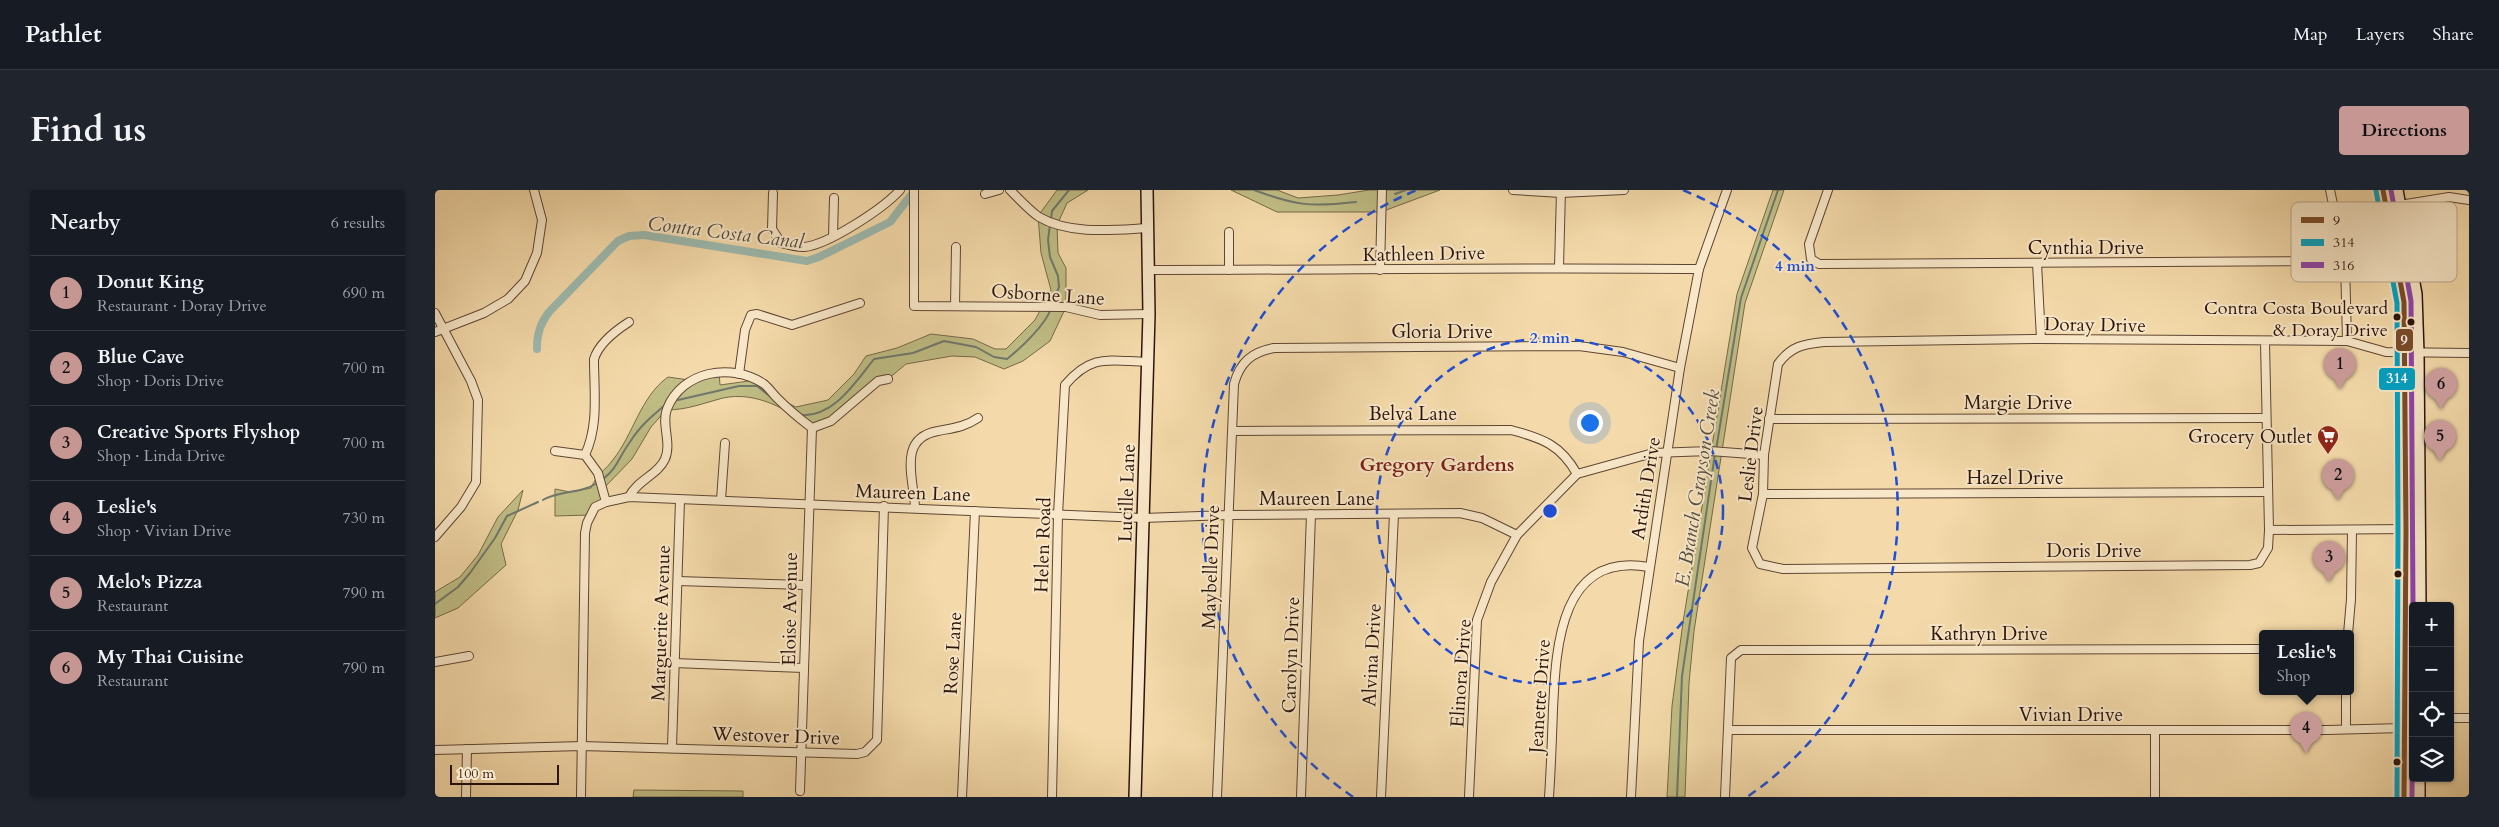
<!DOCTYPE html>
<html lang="en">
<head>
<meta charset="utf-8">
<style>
  body { margin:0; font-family:Cardo,serif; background:#20242c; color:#f1f3f6 }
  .controls { position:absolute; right:15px; bottom:15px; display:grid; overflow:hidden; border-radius:5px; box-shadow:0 1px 4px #0004 }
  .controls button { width:45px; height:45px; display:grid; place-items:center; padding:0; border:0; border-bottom:1px solid #363941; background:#171b24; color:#f1f3f6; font:25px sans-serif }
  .scale { position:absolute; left:15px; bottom:12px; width:109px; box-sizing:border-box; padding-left:5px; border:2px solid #2c140b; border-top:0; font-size:14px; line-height:18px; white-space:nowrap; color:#2c140b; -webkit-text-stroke:4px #f8e7c8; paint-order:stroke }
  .you { position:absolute; left:1154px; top:232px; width:18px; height:18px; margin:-12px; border:4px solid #fff; border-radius:50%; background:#1a73e8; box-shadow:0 0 0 8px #1a73e833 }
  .badge { display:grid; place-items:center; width:32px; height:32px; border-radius:50%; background:#c59692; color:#111; font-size:16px; font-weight:700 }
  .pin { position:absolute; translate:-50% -41px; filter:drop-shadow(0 1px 2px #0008) }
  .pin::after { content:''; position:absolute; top:26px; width:18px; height:15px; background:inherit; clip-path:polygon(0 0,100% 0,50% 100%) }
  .popup { position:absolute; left:1824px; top:440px; width:95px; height:65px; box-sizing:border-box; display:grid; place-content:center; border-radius:5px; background:#171b24; filter:drop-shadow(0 1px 4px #0005); font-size:16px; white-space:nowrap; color:#9ea1a6 }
  .popup b { font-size:19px; color:#f1f3f6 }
  .popup::after { content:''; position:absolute; left:50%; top:100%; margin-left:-10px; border:10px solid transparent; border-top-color:#171b24 }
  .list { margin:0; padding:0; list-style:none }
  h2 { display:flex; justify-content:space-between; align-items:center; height:65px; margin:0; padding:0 20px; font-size:21px }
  h2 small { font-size:16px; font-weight:400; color:#9ea1a6 }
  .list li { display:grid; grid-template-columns:32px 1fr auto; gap:15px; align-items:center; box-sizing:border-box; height:75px; padding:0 20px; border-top:1px solid #363941 }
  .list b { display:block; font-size:19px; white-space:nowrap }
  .list p { margin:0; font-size:16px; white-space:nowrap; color:#9ea1a6 }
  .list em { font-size:16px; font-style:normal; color:#9ea1a6 }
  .icon { flex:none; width:28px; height:28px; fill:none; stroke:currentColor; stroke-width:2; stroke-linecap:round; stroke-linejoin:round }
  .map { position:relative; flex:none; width:2034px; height:607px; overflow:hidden; border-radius:5px }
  header { display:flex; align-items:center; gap:30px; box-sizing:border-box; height:70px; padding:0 25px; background:#171b24; border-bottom:1px solid #363941 }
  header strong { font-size:24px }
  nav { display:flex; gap:28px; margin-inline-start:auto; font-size:18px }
  .intro { display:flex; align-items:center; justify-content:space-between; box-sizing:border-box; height:120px; padding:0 30px }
  h1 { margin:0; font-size:35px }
  .button { padding:12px 22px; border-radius:5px; background:#c59692; color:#111; font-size:18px; font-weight:700 }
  main { display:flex; gap:30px; padding:0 30px }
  aside { flex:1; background:#171b24; border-radius:5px; box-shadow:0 1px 4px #0004 }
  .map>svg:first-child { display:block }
  .green { fill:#c0be85; stroke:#766948 }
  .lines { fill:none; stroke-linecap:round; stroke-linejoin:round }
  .stream { stroke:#70786d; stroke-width:2 }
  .canal { stroke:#9dbaaf; stroke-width:8 }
  .street-casing { stroke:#5e4633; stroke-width:10 }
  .secondary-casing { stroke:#2c140b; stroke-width:14 }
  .street { stroke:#f8e7c8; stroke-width:8 }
  .secondary { stroke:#f8e7c8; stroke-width:11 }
  .bus-1-casing { stroke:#f8e7c8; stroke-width:9 }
  .bus-2-casing { stroke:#f8e7c8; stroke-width:9 }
  .bus-3-casing { stroke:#f8e7c8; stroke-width:9 }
  .bus-1 { stroke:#7a4b2a; stroke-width:5 }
  .bus-2 { stroke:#02a2c4; stroke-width:5 }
  .bus-3 { stroke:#8e44ad; stroke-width:5 }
  .ring { fill:none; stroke:#1d4ed8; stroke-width:2.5; stroke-dasharray:9 6 }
  .bus-dot { fill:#2c140b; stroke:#f8e7c8; stroke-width:2 }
  .labels { text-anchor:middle; stroke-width:4; stroke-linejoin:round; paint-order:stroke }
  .bus-label { font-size:18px; fill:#2c140b; stroke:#f8e7c8; text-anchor:end }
  .street-label { font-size:19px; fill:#2c140b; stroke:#f8e7c8 }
  .poi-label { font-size:19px; fill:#2c140b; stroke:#f8e7c8; text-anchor:end }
  .water-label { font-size:20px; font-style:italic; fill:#544e44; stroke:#f8e7c8 }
  .neighbourhood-label { font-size:20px; font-weight:bold; fill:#7a1f14; stroke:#f8e7c8 }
  .key { fill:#f8e7c8; stroke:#bba88f; stroke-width:1 }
  .key-label { font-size:14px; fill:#2c140b }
  .centre { fill:#1d4ed8; stroke:#f8e7c8; stroke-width:2.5 }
  .ring-label { font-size:15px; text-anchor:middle; font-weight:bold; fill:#1d4ed8; stroke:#f8e7c8; stroke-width:4; stroke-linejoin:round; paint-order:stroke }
  .line-badge { stroke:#f8e7c8; stroke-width:2 }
  .badge-label { font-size:14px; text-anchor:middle; font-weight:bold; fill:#fff }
</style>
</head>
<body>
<header>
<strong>Pathlet</strong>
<nav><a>Map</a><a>Layers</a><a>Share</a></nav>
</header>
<div class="intro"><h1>Find us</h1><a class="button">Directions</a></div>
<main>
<aside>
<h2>Nearby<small>6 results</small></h2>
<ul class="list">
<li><span class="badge">1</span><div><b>Donut King</b><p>Restaurant · Doray Drive</p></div><em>690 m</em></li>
<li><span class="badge">2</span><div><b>Blue Cave</b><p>Shop · Doris Drive</p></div><em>700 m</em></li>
<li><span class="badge">3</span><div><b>Creative Sports Flyshop</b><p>Shop · Linda Drive</p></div><em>700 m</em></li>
<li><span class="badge">4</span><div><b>Leslie's</b><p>Shop · Vivian Drive</p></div><em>730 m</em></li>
<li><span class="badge">5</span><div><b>Melo's Pizza</b><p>Restaurant</p></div><em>790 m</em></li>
<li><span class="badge">6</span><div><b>My Thai Cuisine</b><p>Restaurant</p></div><em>790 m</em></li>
</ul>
</aside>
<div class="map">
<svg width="2034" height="607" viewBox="0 0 2034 607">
  <rect width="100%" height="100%" fill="#f4daaa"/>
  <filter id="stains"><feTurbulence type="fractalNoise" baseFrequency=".004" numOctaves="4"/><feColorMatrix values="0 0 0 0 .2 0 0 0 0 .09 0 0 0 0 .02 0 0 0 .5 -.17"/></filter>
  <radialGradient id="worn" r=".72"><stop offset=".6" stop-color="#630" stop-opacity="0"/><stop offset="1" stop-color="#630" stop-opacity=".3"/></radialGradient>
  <g class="green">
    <path d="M 622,0 L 653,0 L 632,13 L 622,35 L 623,63 L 631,78 L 631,117 L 615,151 L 588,171 L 569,179 L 540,167 L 517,166 L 471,174 L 453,189 L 443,191 L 396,231 L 377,238 C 352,219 321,201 288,208 C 269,213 252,220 231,220 L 216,237 L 197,269 L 168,299 L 171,312 L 155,325 L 120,326 L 120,299 L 135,302 L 156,298 C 164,281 168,283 177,271 C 199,244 205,207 233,187 L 254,190 L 284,182 L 285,195 L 321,190 L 342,208 L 361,217 L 393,210 L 419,184 L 431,166 L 462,158 L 496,144 L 538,149 L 560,159 L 571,159 L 600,130 L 616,100 L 606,63 L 603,26 Z"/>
    <polygon points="796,0 842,0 863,8 903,5 934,0 1005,0 946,22 842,22"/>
    <polygon points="1338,0 1349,0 1310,113 1259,441 1254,493 1250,607 1232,607 1237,516 1248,432 1302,104"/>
    <polygon points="88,300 83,320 66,354 71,375 23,418 0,428 0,402 25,387 43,365 63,327"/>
    <polygon points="199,600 308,601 308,607 198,607"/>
  </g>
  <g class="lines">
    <g class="stream">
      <path d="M 819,0 C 862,16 876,17 921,12"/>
      <polyline points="960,4 971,0"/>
      <polyline points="616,30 617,21 634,0"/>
      <polyline points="615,34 613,50 615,67 623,86 624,97 617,114"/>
      <polyline points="243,210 304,196 322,196 336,207"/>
      <path d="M 365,225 C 398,228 420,193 439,169 L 478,163 L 509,151 L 541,157 L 559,167 L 572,169 C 586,158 610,135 616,119"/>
      <polyline points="1281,260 1306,108 1343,0"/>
      <path d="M 168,289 C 182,279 185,265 195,252 C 204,237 217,226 230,215"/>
      <path d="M 108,310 C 125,300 146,304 162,293"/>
      <polyline points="0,414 23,397 35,383 60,348 72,326 103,312"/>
      <polyline points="1242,607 1247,486 1280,264"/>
    </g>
    <path class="canal" d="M 102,159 C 102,144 105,134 114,122 L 183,51 L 194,46 L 209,45 L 372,71 L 384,67 L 455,32 L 480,0"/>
    <g class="street-casing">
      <g id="street">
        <polyline points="479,0 479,116 631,117 665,125 714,124"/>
        <path d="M 575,0 C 584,9 594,20 604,27 C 635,45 678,40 712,38"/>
        <polyline points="1078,0 1126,3 1189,0"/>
        <polyline points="1393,0 1374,54 1376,69 1384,74 1910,71"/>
        <polyline points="1895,0 1910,71 1912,151"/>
        <path d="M 338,3 L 337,39 L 346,53 C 353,55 362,57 369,57 C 393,55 449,18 465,0"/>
        <polyline points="550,4 564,0"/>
        <polyline points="1950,9 1965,15 2014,7 2034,10"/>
        <polyline points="794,42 794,80"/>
        <polyline points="398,46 399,8"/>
        <polyline points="1602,73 1606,149"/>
        <polyline points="1124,77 1126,0"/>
        <path d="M 714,80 C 897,80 1081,77 1264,79"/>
        <polyline points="945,80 947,0"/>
        <polyline points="520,116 521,57"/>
        <polyline points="0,123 36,191 43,210 41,292 26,317 0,347"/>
        <polyline points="0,142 49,123 73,109 90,91 102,63 107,30 99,0"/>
        <path d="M 1830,152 L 1834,340 L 1833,358 L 1824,373 L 1815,375 L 1348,379 L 1325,374 L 1317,358 L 1328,304 L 1329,265 L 1343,174 C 1356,156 1369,154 1389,152 L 1606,149 L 1912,151 L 1951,162 L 2034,163"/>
        <polyline points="304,184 310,140 316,125 322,124 357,135 425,113"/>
        <polyline points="1334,229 1831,228"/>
        <path d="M 798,241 L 1076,240 C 1107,248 1126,255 1142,284"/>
        <polyline points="120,261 150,265 163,283 171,312"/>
        <path d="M 150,265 C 164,235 159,202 159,169 C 164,153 180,141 194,132"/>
        <polyline points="1328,304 1832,302"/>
        <path d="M 194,307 C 202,290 223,285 230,269 C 237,253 226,234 232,219 C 247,181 296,172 329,194 C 334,198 338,204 342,208 C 353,219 365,229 377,238 L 396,231 L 443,191 L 453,189"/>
        <polyline points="286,310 290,253"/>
        <path d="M 480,317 C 478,286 463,248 503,241 C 518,238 530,237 543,228"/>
        <polyline points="1834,340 1975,339"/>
        <polyline points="243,391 370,395"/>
        <polyline points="1913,444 1916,409 1917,340"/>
        <polyline points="0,472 34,466"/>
        <polyline points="239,473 369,478"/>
        <polyline points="1911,502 1911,538"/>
        <polyline points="2015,528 2034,528"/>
        <polyline points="1293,540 1892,540 1968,538 1978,533"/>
        <polyline points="237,557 245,310"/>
        <polyline points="0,560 147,556 422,564 430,562 442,550 449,316"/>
        <polyline points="365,601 377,238"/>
        <polyline points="31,607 32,559"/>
        <polyline points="146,607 150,343 152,333 160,317 171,312 194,307 708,328 794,325 1025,323 1047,328 1082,345"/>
        <polyline points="527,607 540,321"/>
        <path d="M 617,607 L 623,325 L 630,195 C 657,163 674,171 712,172"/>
        <path d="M 782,607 L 799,194 C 805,172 817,162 839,158 L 1144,156 L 1188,162 L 1245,178"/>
        <polyline points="866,607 876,324"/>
        <polyline points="946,607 959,324"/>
        <polyline points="1034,607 1042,430 1056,392 1082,345 1142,284 1218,263 1275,261 1329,265"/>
        <path d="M 1114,607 C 1116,578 1117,548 1118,519 C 1121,457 1125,361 1214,377"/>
        <polyline points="1196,607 1204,451 1245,178 1264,79 1292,0"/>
        <polyline points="1290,607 1296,468 1306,460 1827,459"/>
        <polyline points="1720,607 1720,540"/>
      </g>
    </g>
    <g class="secondary-casing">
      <g id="secondary">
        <polyline points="1948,0 1969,112 1971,340 1969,607"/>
        <polyline points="1962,0 1981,104 1983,163 1985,416"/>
        <polyline points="700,607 714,124 712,0"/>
        <polyline points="1984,607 1984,588"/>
      </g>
    </g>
    <use href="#street" class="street"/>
    <use href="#secondary" class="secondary"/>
    <g class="bus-1-casing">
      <polyline id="bus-1" points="1948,0 1969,112 1971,340 1969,607"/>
    </g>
    <g class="bus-2-casing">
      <polyline id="bus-2" points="1941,1 1962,113 1963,340 1962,607"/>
    </g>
    <g class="bus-3-casing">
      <g id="bus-3">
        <polyline points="1956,0 1976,111 1978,416"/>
        <polyline points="1977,607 1978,440"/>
      </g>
    </g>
    <use href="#bus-1" class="bus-1"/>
    <use href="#bus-2" class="bus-2"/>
    <use href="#bus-3" class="bus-3"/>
  </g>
  <g class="ring">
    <circle cx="1115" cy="321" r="173"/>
    <path d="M918 607A347 347 0 0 1 982 0M1248 0A347 347 0 0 1 1312 607"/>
  </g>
  <defs>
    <g id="supermarket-pin" transform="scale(1.125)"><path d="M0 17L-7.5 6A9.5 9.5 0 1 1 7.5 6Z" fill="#8f2418" stroke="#f8e7c8"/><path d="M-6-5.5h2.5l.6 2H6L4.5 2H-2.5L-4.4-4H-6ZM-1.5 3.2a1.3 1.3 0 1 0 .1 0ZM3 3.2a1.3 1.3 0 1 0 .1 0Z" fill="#fff"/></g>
  </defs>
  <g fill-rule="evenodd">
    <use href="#supermarket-pin" x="1893" y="246"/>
  </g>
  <g class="bus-dot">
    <circle cx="1962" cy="127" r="4.5"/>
    <circle cx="1976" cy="132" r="4.5"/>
    <circle cx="1963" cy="384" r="4.5"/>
    <circle cx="1962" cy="572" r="4.5"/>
  </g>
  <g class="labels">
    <g class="bus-label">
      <text x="1953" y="124">Contra Costa Boulevard<tspan x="1953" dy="22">&amp; Doray Drive</tspan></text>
    </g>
    <g class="street-label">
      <text x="1651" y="64">Cynthia Drive</text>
      <text transform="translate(989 63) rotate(-1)" y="7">Kathleen Drive</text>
      <text transform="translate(613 104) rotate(4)" y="7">Osborne Lane</text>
      <text transform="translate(1660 134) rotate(1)" y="7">Doray Drive</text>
      <text x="1007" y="148">Gloria Drive</text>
      <text x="1583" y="219">Margie Drive</text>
      <text x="978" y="230">Belva Lane</text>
      <text transform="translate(1315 264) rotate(-83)" y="7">Leslie Drive</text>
      <text x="1580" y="294">Hazel Drive</text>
      <text transform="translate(1210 298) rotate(-81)" y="7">Ardith Drive</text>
      <text transform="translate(478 302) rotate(2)" y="7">Maureen Lane</text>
      <text transform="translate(691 303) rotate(-88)" y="7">Lucille Lane</text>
      <text x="882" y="315">Maureen Lane</text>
      <text transform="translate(607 355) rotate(-88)" y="7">Helen Road</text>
      <text x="1659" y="367">Doris Drive</text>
      <text transform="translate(775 377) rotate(-88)" y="7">Maybelle Drive</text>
      <text transform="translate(354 419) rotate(-89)" y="7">Eloise Avenue</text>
      <text transform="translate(225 433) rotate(-88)" y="7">Marguerite Avenue</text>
      <text x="1554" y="450">Kathryn Drive</text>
      <text transform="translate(517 463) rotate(-87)" y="7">Rose Lane</text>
      <text transform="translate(855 465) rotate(-88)" y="7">Carolyn Drive</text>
      <text transform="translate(936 465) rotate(-87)" y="7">Alvina Drive</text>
      <text transform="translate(1025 483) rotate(-86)" y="7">Elinora Drive</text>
      <text transform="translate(1104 506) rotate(-86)" y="7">Jeanette Drive</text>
      <text x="1636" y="531">Vivian Drive</text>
      <text transform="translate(341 545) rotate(2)" y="7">Westover Drive</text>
    </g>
    <g class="poi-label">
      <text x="1877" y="253">Grocery Outlet</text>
    </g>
    <g class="water-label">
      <text transform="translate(291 42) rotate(7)" y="7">Contra Costa Canal</text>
      <text transform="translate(1262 298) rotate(-81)" y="7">E. Branch Grayson Creek</text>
    </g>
    <g class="neighbourhood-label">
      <text x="1002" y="281">Gregory Gardens</text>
    </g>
  </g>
  <rect x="1856" y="12" width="166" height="80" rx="8" class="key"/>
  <rect x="1866" y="27" width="23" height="6" fill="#7a4b2a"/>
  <rect x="1866" y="49" width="23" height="7" fill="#02a2c4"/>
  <rect x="1866" y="72" width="23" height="6" fill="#8e44ad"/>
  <g class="key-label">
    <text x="1898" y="35">9</text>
    <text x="1898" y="57">314</text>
    <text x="1898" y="80">316</text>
  </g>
  <circle cx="1115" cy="321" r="8" class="centre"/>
  <g class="ring-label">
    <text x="1360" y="81">4 min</text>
    <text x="1115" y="153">2 min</text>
  </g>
  <g class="line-badge">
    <rect x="1960" y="138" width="19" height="24" rx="5" fill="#7a4b2a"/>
    <rect x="1943" y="177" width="38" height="24" rx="5" fill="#02a2c4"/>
  </g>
  <g class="badge-label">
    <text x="1969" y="155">9</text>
    <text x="1962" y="193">314</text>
  </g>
  <rect width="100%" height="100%" filter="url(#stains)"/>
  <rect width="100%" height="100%" fill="url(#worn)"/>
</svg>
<div class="controls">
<button>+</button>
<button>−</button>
<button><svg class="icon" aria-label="locate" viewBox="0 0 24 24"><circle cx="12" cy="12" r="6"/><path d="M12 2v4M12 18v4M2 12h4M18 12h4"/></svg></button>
<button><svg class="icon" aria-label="layers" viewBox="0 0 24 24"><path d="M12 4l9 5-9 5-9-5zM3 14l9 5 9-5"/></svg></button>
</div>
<div class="scale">100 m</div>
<div class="you"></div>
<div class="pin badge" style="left:1905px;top:199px">1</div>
<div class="pin badge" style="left:1903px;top:310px">2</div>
<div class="pin badge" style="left:1894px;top:392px">3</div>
<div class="pin badge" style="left:1871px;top:563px">4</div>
<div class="popup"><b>Leslie's</b>Shop</div>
<div class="pin badge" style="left:2005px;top:271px">5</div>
<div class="pin badge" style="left:2006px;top:219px">6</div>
</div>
</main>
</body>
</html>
